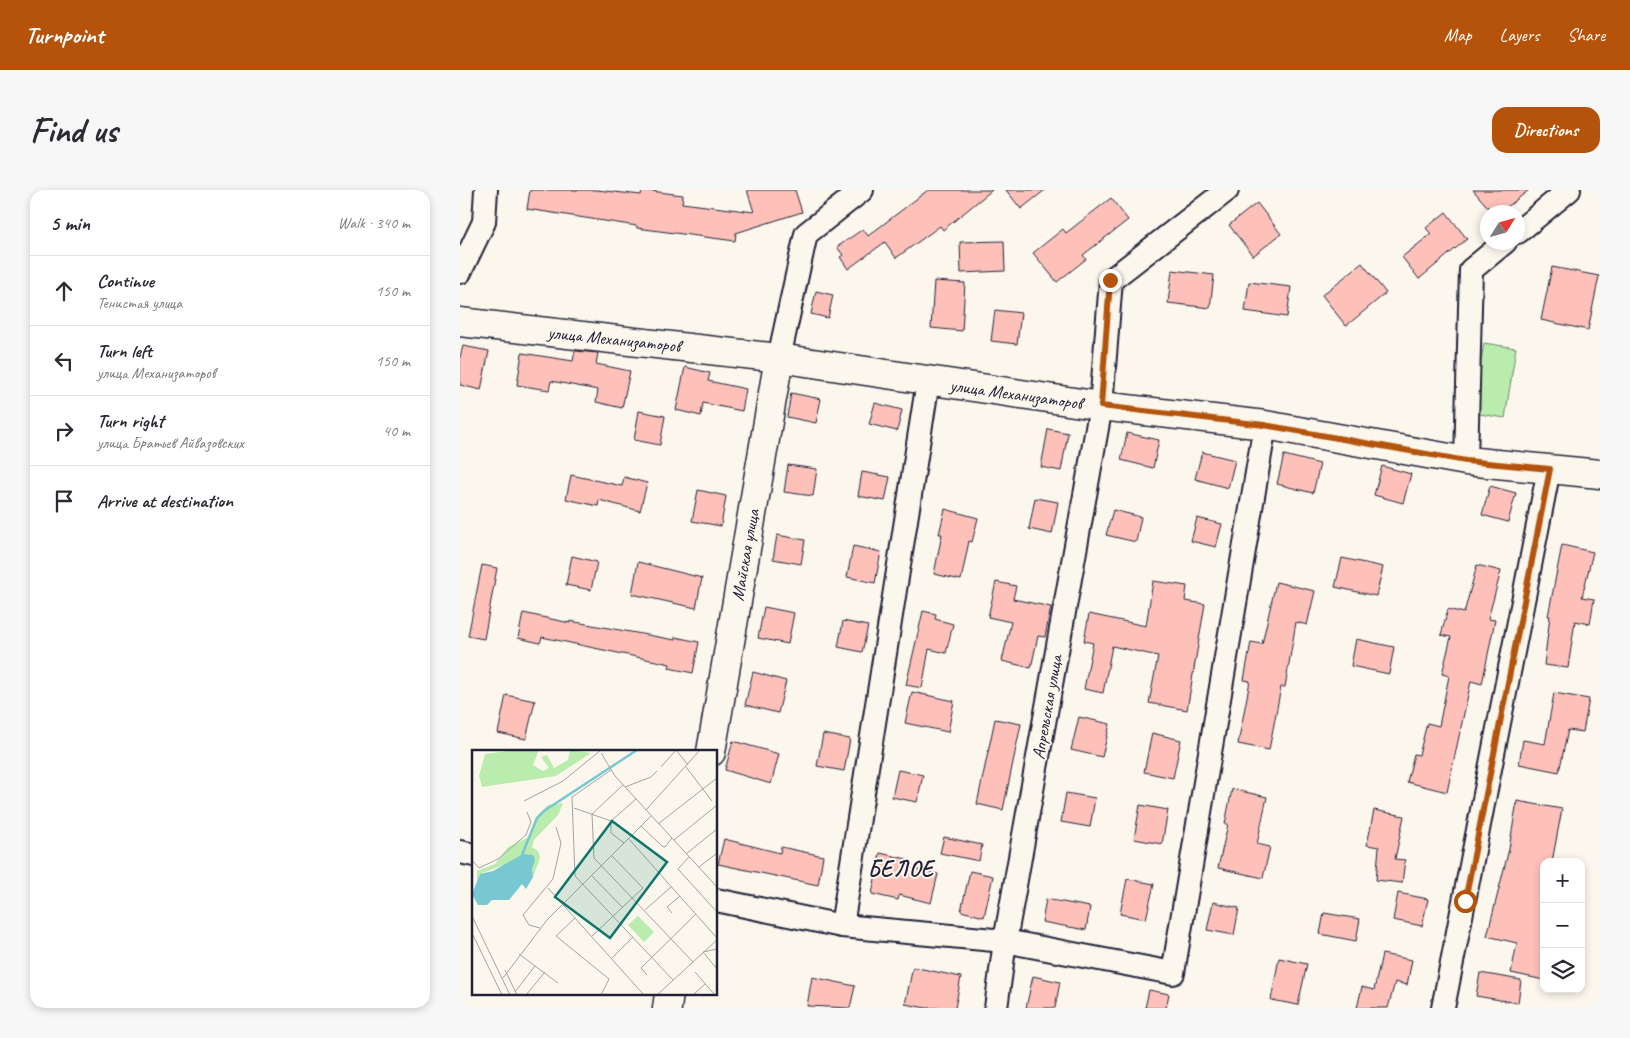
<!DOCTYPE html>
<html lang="en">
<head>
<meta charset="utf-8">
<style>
  body { margin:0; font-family:Caveat,sans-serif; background:#f7f7f7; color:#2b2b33 }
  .controls { position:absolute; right:15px; bottom:15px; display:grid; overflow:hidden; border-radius:10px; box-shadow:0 2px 8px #0003 }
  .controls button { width:45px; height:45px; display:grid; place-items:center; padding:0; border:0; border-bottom:1px solid #e1e1e2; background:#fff; color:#2b2b33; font:25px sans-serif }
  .compass { position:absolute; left:1020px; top:15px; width:45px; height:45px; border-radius:50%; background:#fff; box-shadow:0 2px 8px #0003; rotate:53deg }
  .stop { position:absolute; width:15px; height:15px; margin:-11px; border:4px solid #b45309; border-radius:50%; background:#fff }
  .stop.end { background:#b45309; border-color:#fff; box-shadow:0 1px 5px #0008 }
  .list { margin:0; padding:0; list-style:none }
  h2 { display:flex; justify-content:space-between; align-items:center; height:65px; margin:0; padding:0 20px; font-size:21px }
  h2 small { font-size:16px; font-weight:400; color:#7c7c81 }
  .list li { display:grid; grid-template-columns:32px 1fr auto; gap:15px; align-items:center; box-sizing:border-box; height:70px; padding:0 20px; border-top:1px solid #e1e1e2 }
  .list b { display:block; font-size:19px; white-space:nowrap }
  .list p { margin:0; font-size:16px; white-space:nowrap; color:#7c7c81 }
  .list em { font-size:16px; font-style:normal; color:#7c7c81 }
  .icon { flex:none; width:28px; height:28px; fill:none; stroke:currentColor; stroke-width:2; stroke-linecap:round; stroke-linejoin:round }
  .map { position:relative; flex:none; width:1140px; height:818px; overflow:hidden; border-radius:15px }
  header { display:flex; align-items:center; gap:30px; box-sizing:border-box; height:70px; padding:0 25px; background:#b45309; color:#fff }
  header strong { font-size:24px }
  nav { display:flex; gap:28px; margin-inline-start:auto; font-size:18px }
  .intro { display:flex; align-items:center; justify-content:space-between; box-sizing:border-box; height:120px; padding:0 30px }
  h1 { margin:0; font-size:35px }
  .button { padding:12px 22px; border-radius:15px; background:#b45309; color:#fff; font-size:18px; font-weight:700 }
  main { display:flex; gap:30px; padding:0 30px }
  aside { flex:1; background:#fff; border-radius:15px; box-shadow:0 2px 8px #0003 }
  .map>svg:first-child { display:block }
  .green { fill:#baecad; stroke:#6e8774 }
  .building { fill:#fdc1ba; stroke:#22223b }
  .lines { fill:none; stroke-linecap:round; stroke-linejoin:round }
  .minor-casing { stroke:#22223b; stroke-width:26 }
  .tertiary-casing { stroke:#22223b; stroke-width:31 }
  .minor { stroke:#fbf7ec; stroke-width:22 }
  .tertiary { stroke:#fbf7ec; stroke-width:28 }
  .route { stroke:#b45309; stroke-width:6 }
  .labels { text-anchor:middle; stroke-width:4; stroke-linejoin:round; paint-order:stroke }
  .street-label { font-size:18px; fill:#22223b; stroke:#fbf7ec }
  .district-label { font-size:22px; font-weight:bold; letter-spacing:1px; fill:#22223b; stroke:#fbf7ec }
  .inset-river { fill:none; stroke:#77c8d0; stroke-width:2.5 }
  .inset-road { fill:none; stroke:#a4a2a5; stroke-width:1 }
  .view { fill:#0f766e; fill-opacity:0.15; stroke:#0f766e; stroke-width:2.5 }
  .inset-edge { fill:none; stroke:#22223b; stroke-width:2.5 }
</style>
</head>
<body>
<header>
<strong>Turnpoint</strong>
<nav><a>Map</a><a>Layers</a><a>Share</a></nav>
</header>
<div class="intro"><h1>Find us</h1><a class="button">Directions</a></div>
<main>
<aside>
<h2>5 min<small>Walk · 340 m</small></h2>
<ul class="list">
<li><svg class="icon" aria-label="ahead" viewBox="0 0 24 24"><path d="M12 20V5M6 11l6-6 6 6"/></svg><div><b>Continue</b><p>Тенистая улица</p></div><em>150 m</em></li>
<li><svg class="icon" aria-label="left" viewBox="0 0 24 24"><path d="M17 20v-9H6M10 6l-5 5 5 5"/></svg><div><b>Turn left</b><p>улица Механизаторов</p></div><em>150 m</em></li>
<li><svg class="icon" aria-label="right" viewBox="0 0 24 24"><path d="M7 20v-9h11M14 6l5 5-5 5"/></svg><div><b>Turn right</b><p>улица Братьев Айвазовских</p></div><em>40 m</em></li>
<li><svg class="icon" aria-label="arrive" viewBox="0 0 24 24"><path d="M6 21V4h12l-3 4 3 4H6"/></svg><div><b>Arrive at destination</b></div></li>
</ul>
</aside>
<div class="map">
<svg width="1140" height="818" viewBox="0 0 1140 818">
  <rect width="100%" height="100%" fill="#fbf7ec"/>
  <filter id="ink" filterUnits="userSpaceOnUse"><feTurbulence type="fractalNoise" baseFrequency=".02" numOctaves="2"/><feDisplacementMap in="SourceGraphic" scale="10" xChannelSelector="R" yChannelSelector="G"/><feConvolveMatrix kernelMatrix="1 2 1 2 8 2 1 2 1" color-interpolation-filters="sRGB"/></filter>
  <g filter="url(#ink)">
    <polygon class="green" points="1024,153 1056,158 1045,228 1013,223"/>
    <g class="building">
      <polygon points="70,0 137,0 181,5 182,0 223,5 222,13 294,22 287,0 335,0 342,22 276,43 275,51 177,38 177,36 67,19"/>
      <polygon points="468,0 532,0 483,40 480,36 436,68 425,52 388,79 380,67 383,65 377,57 403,39 408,46"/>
      <polygon points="546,0 585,0 561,19"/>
      <polygon points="1013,0 1069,0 1041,22 1032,22"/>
      <polygon points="651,8 668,30 623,65 626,69 597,92 573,63 603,39 606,43"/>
      <polygon points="797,13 821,44 793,66 769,35"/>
      <polygon points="986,22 1007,49 959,89 942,67 971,44 966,38"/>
      <polygon points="544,51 545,81 501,83 500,52"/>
      <polygon points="902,73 926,103 886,136 862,105"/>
      <polygon points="1092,77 1139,86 1128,140 1081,130"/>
      <polygon points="712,80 754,85 750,118 708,113"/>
      <polygon points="474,91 505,93 502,141 471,138"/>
      <polygon points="789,92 831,97 827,127 785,121"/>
      <polygon points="356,101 373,105 368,128 351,124"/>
      <polygon points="535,120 561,123 557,154 531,151"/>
      <polygon points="3,156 29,161 21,200 0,195 0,167"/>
      <polygon points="115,161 138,163 136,174 170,181 162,218 136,212 138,200 91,191 89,200 57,195 62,163 113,171"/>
      <polygon points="225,177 250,183 248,191 286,199 282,221 243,213 241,226 216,220"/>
      <polygon points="331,203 361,209 356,233 327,227"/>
      <polygon points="415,213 442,220 437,241 409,234"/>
      <polygon points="179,221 205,226 200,255 174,250"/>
      <polygon points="588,239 608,243 601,281 581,277"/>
      <polygon points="667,243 699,250 693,278 661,270"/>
      <polygon points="742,262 775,270 768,298 735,289"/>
      <polygon points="824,265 860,274 853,303 817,294"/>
      <polygon points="328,275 357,279 353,306 324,302"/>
      <polygon points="922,276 951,284 943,313 914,305"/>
      <polygon points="402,282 430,287 425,311 398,306"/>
      <polygon points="111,285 162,296 164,287 187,293 180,321 139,310 138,316 106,309"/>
      <polygon points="1030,296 1056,303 1048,332 1022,325"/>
      <polygon points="238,300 266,306 261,336 232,331"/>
      <polygon points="575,308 598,312 592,344 569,339"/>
      <polygon points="485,319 518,328 512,352 509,351 501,390 474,384 482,344 479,344"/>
      <polygon points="653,320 681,327 676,352 646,345"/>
      <polygon points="737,328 762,334 756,357 731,351"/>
      <polygon points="317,345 345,350 341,374 313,369"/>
      <polygon points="1102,355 1133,362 1122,407 1134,409 1130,434 1115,431 1108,478 1084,475 1090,426 1088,426"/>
      <polygon points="393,356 421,362 415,393 387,387"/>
      <polygon points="112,366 137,372 131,400 106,395"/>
      <polygon points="882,368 923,377 916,406 875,397"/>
      <polygon points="178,372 242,388 236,418 172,404"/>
      <polygon points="22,375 37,378 24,449 8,446"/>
      <polygon points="1017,375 1041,381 1028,429 1035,430 1022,494 1011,491 987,602 947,592 954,564 959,565 967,533 979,536 989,486 982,484 991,447 981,445 988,419 1004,423"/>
      <polygon points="693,391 727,396 725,411 745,414 727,520 689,513 698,466 652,456 643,503 624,499 633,453 624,451 629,424 686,436"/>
      <polygon points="536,392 556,396 553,409 591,417 585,447 578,446 571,478 542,471 551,432 528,427"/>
      <polygon points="816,392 855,401 847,435 836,432 825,497 821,497 809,560 778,554 790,491 784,490 791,452 802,454"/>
      <polygon points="304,417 334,423 328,454 298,448"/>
      <polygon points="463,421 476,424 475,429 493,434 486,463 469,459 462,498 446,495"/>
      <polygon points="63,423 110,433 110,431 215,450 215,447 239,452 233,483 209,478 210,474 82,447 80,453 58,448"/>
      <polygon points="383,431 408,436 402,462 378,457"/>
      <polygon points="896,449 934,457 929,484 891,476"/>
      <polygon points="293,482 326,491 318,523 285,515"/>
      <polygon points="452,502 494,511 488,542 445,533"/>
      <polygon points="1094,503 1129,509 1123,542 1108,540 1099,582 1059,574 1063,550 1085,554"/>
      <polygon points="46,505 75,511 66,549 38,543"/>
      <polygon points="619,527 650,534 642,567 611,560"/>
      <polygon points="535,529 561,534 543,620 517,614"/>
      <polygon points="692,543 721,550 713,588 684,582"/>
      <polygon points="363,544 390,549 384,581 357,576"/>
      <polygon points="273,551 319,564 311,594 265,580"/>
      <polygon points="438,580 463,585 457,612 432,607"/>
      <polygon points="772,599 807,607 797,654 810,657 803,688 758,678 768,634 765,634"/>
      <polygon points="606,603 635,608 630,637 601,632"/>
      <polygon points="1057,611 1102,619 1092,672 1084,672 1084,790 1051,783 1057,753 1027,746 1049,659"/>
      <polygon points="680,615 708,620 702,654 674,649"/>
      <polygon points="914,620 944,626 935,669 945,670 942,693 916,690 919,657 907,655"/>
      <polygon points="484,647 522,655 519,671 480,663"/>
      <polygon points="264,649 320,663 321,657 363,666 358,695 258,674"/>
      <polygon points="420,663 447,669 445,677 478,684 471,713 439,705 438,710 412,704"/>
      <polygon points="510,681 533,686 524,727 501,721"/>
      <polygon points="667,689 694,694 686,729 660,724"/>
      <polygon points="938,703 968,709 962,736 933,730"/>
      <polygon points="586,709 630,717 626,740 582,732"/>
      <polygon points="753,712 779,718 774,745 747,740"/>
      <polygon points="864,723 900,729 896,751 860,744"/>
      <polygon points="922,764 952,770 947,795 935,792 928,818 897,818 902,797 914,800"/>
      <polygon points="819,768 847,774 838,815 811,810"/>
      <polygon points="453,777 501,787 495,818 466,818 445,814"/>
      <polygon points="1020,783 1061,790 1058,813 1016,806"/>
      <polygon points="573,786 600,792 595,818 566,818"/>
      <polygon points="352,787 395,796 390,818 347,816"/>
      <polygon points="689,800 709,804 706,818 685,818"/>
    </g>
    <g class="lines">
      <g class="minor-casing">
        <g id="minor">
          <polyline points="1058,42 1109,0"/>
          <polyline points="0,82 24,32 26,0"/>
          <polyline points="319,168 346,44 402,0"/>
          <polyline points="1006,271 1011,80 1045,52"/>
          <polyline points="0,662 14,665"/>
          <polyline points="256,710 382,736 545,751 713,783 805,235"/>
          <polyline points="382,736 468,191"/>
          <polyline points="536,818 545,751 641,216 651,90 767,0"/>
          <polyline points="983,818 1089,279"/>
        </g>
      </g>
      <g class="tertiary-casing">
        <g id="tertiary">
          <polyline points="0,132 319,168 641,216 805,235 1006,271 1140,284"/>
          <polyline points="251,562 319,168"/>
          <polyline points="207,818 209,804"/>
        </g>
      </g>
      <use href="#minor" class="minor"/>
      <use href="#tertiary" class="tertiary"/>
    </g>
  </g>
  <g class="lines" filter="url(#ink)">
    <polyline class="route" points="650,90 641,216 804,235 1006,271 1090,279 1005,711"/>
  </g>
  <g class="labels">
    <g class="street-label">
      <text transform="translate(154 149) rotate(6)" y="6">улица Механизаторов</text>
      <text transform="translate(556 204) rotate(8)" y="6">улица Механизаторов</text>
      <text transform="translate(285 365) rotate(-80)" y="6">Майская улица</text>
      <text transform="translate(587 517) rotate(-80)" y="6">Апрельская улица</text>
    </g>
    <g class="district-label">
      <text x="441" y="686">БЕЛОЕ</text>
    </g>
  </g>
  <g transform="translate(12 560)">
    <rect width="245" height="245" fill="#fbf7ec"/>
    <path d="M 43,0 L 67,0 L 61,15 L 71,21 L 77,18 L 69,7 L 75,5 L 82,18 L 96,10 L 98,0 L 119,3 L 84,26 L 10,37 L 7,26 L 13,4 ZM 91,53 L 86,65 L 62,90 L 60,97 L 66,101 L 68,108 L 61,127 L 60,119 L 34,114 L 8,124 L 5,132 L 5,121 L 23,114 L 36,97 L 57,87 L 64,67 L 76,55 ZM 166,166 L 182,182 L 172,192 L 156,175 Z" fill="#baecad"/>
    <path d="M 51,104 L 61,105 L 63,110 L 60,119 L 61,127 L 54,139 L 50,134 L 37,150 L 20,150 L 15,155 L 6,155 L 0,144 L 8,124 L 21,121 Z" fill="#77c8d0"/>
    <path class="inset-river" d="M 50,105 L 65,68 L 72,61 L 165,0"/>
    <path class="inset-road" d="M 204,0 L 216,15M 129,3 L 143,26 L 245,137M 189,17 L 204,0M 214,17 L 240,51M 139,20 L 100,47 L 103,126 L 201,230M 151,35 L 120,64 L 122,108 L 221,212M 153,37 L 179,27 L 185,21M 52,51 L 91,31 L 129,0M 102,58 L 139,71M 174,60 L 228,0M 139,71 L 164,49M 139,71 L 139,83 L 152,93M 186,74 L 245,28M 169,76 L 190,96 L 193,97 L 200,88M 156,88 L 245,188M 202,90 L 245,55M 214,104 L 245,79M 217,107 L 206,119 L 245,162M 0,110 L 7,118 L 26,109 L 54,85 L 59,72 L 55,62M 227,117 L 245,103M 119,125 L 151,158M 76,138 L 172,245M 173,160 L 199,137M 200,163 L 195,157 L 208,146M 0,166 L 38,245M 103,168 L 84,186 L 137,229 L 129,245M 68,178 L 57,175 L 51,165 L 81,129 L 89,93 L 84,77M 0,183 L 30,245M 120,186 L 171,138 L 139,105M 245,199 L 231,202 L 245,219M 47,204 L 86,233M 140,208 L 161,187M 33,220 L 45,245M 223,222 L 243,245M 175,225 L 169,218 L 224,164M 31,228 L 75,170 L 179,66M 43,242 L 63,216M 54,245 L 73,222M 185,245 L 245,190M 221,245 L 233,234"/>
    <path class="view" d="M 140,71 L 195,112 L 138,188 L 83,147 Z"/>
    <rect width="245" height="245" class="inset-edge"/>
  </g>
</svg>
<div class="controls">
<button>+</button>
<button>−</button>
<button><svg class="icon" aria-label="layers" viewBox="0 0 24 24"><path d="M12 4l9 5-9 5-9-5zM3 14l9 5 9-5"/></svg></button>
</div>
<svg class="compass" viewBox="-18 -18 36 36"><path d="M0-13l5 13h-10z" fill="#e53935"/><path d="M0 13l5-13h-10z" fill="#7c7c81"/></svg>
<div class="stop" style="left:1005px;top:711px"></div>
<div class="stop end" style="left:650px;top:90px"></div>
</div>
</main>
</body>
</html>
